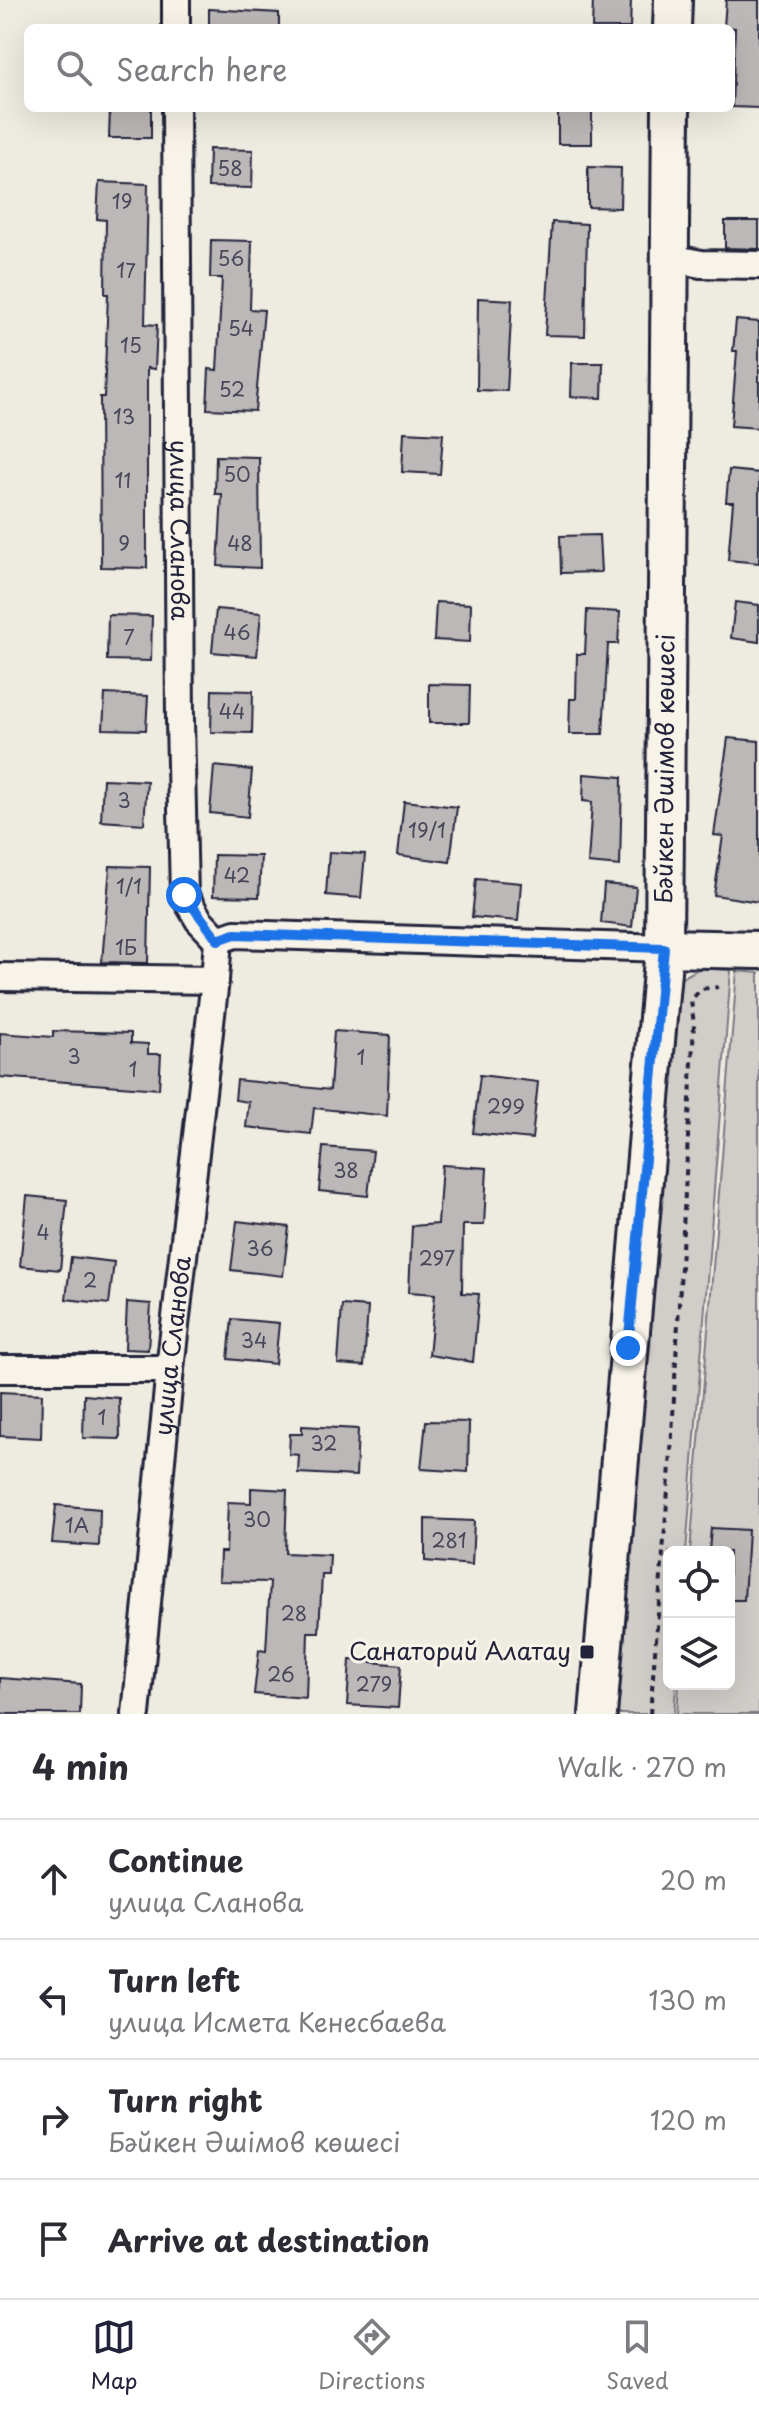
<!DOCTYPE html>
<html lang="en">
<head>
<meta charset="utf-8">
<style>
  body { margin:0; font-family:"Playpen Sans",sans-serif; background:#f2f2f3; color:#2b2b33 }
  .controls { position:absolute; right:24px; bottom:24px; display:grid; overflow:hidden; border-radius:12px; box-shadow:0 8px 32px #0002 }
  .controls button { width:72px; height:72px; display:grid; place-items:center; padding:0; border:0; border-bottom:2px solid #e1e1e2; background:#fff; color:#2b2b33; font:40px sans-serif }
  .stop { position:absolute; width:24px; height:24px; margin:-18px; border:6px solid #1a73e8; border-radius:50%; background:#fff }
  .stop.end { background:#1a73e8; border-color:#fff; box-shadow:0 2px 8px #0008 }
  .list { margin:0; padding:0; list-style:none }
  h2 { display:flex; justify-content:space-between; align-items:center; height:104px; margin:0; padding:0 32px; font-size:34px }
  h2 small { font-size:26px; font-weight:400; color:#7c7c81 }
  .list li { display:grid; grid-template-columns:52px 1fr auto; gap:24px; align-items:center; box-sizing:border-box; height:120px; padding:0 32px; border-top:2px solid #e1e1e2 }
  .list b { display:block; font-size:30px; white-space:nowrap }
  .list p { margin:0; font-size:26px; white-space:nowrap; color:#7c7c81 }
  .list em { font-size:26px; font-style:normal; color:#7c7c81 }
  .icon { flex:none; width:44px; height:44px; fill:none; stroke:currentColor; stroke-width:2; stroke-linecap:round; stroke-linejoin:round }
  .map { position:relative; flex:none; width:759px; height:1714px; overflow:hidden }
  .search { position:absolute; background:#fff; box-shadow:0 8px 32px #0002; left:24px; right:24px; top:24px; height:88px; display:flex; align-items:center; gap:20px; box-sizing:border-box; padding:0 28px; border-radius:12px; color:#7c7c81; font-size:30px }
  .sheet { height:584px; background:#fff }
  nav { display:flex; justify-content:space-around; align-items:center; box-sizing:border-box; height:112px; border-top:2px solid #e1e1e2; background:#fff; font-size:22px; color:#7c7c81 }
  nav a { display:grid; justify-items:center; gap:4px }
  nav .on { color:#22223b }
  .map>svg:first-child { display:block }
  .green { fill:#d1cdc9; stroke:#7a7882; stroke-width:2 }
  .building { fill:#bbb8b7; stroke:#22223b; stroke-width:2 }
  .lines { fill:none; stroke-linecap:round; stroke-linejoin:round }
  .minor-casing { stroke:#22223b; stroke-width:32 }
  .secondary-casing { stroke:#22223b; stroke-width:42 }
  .path { stroke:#22223b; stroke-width:4; stroke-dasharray:6 6; stroke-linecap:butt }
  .minor { stroke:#f7f3e8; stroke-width:26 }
  .secondary { stroke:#f7f3e8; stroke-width:36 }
  .route { stroke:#1a73e8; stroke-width:10 }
  .poi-dot { fill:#22223b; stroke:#f7f3e8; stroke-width:3 }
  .labels { text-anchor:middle; stroke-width:6; stroke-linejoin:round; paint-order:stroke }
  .number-label { font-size:20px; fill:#48485a }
  .street-label { font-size:24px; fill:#22223b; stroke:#f7f3e8 }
  .poi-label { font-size:24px; fill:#22223b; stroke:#f7f3e8; text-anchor:end }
</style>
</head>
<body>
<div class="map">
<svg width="759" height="1714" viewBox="0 0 759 1714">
  <rect width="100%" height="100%" fill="#eeebe1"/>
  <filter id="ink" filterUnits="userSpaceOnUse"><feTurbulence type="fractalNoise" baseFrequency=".0125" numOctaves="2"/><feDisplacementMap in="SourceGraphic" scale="16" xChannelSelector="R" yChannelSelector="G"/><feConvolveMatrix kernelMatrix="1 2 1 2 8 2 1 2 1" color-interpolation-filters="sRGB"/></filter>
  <g filter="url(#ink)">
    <g class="green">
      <polygon points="700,968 731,970 686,1552 669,1552 669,1684 676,1684 674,1714 618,1714 673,1012 680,979"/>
      <polygon points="737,971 759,973 759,1714 677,1714 679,1684 729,1684 729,1552 690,1552"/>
    </g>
    <g class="building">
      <polygon points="593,0 631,0 630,28 592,28"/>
      <polygon points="726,0 759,0 759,108 732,107 735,28 724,27"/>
      <polygon points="209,9 279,13 279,28 209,28"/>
      <polygon points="110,108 151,108 151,138 109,138"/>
      <polygon points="592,110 592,144 558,144 558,111"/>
      <polygon points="209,149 253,150 252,188 208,187"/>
      <polygon points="588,167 621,168 620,208 588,207"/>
      <polygon points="99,182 148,184 145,324 157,325 155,369 147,368 147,568 101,567 100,397 104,397 108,294 105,294 106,220 97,219"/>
      <polygon points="725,221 759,221 759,249 725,248"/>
      <polygon points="552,222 587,224 585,336 545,335"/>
      <polygon points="211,240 252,241 250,309 264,310 255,411 207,409 209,369 217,370 222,278 210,278"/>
      <polygon points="478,298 512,300 507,391 477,390"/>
      <polygon points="736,320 759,322 759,428 731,426 737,351 733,351"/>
      <polygon points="572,363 603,363 602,398 571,397"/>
      <polygon points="404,432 443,434 440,474 402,472"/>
      <polygon points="216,456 259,457 260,568 218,566 222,494 215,494"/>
      <polygon points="729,470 759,473 759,563 728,560 733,502 726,502"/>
      <polygon points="599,535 601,572 561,573 560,536"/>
      <polygon points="436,602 471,604 470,642 434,640"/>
      <polygon points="735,602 759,605 759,642 731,638"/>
      <polygon points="216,609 261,613 257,656 212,652"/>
      <polygon points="587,610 620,612 618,644 608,644 603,734 569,734 570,699 576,699 577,654 585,654"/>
      <polygon points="108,615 152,616 151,661 107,660"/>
      <polygon points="429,684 470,685 469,723 429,723"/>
      <polygon points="212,690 253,691 252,733 211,732"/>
      <polygon points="105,694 148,696 146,730 103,729"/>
      <polygon points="728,738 759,741 759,902 714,895 723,836 714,835"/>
      <polygon points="214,766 252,770 248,817 210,813"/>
      <polygon points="584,774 622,777 620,866 588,863 592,802 583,801"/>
      <polygon points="103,779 147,781 144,824 101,821"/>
      <polygon points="404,801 457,807 450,862 398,855"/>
      <polygon points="329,852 365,854 361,898 326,895"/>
      <polygon points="214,855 261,856 259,897 213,896"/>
      <polygon points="110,866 150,867 148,963 102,962"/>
      <polygon points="476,879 521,883 518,921 472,917"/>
      <polygon points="604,884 636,887 632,927 601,923"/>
      <polygon points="53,1031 131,1033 131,1043 148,1044 148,1054 161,1054 159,1089 0,1077 0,1033 53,1037"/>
      <polygon points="334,1031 390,1035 387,1116 314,1108 311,1134 246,1127 249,1102 235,1100 237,1080 330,1090"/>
      <polygon points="480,1075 538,1082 532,1139 473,1133"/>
      <polygon points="323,1147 373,1151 368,1196 319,1191"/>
      <polygon points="442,1165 487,1168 484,1225 463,1225 462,1293 479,1294 473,1362 429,1355 435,1294 409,1292 412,1226 438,1224"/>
      <polygon points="27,1196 67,1200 60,1270 20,1266"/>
      <polygon points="237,1221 289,1227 283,1276 231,1270"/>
      <polygon points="71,1257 114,1262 109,1304 66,1299"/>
      <polygon points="127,1302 151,1304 148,1350 125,1349"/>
      <polygon points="342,1305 368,1307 364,1366 338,1364"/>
      <polygon points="232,1319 279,1323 275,1364 228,1359"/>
      <polygon points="0,1392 42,1394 41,1438 0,1436"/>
      <polygon points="84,1395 119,1398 120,1439 83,1438"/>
      <polygon points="426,1421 469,1422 468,1472 421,1469"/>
      <polygon points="302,1426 358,1429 356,1476 298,1473 299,1455 289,1454 290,1434 302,1434"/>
      <polygon points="251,1488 287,1490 285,1553 330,1555 329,1575 322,1575 319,1632 308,1632 306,1698 254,1694 259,1650 266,1651 270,1582 219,1581 220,1552 226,1552 228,1502 251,1503"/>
      <polygon points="56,1505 100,1509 99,1546 52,1543"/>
      <polygon points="425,1519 474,1521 472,1565 425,1561"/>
      <polygon points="711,1528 748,1530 744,1600 729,1600 729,1552 709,1552"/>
      <polygon points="350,1660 401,1665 398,1708 347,1705"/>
      <polygon points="0,1678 81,1684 80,1714 0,1714"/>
    </g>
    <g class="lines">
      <g class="minor-casing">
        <g id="minor">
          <polyline points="176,0 176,28"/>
          <path id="s1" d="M 176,108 L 180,722 L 184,895 L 199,920 L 218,940"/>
          <polyline points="670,258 701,264 759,265"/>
          <polyline points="0,977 215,980 218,940 235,934 664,948"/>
          <polyline points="0,1369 170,1369"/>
          <path id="s2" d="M 136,1714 L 170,1369 L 215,980"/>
        </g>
      </g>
      <g class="secondary-casing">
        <g id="secondary">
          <polyline points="672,28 673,0"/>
          <polyline points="664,948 759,950"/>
          <path id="s3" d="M 598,1714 L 664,948 L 671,108"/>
        </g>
      </g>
      <polyline class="path" points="650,1714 671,1453 694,1025 691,1000 701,989 718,987"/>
      <use href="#minor" class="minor"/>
      <use href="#secondary" class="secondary"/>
    </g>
  </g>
  <g class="lines" filter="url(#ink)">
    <polyline class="route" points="184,895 218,940 235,934 664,948 628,1348"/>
  </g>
  <rect class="poi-dot" x="579" y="1644" width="16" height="16" rx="4"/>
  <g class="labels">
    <g class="number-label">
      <text x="230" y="176">58</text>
      <text x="122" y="209">19</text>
      <text x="231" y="266">56</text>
      <text x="126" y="278">17</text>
      <text x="241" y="336">54</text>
      <text x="131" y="353">15</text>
      <text x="232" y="397">52</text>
      <text x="124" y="424">13</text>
      <text x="237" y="482">50</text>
      <text x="123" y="488">11</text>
      <text x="124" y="551">9</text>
      <text x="240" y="551">48</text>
      <text x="237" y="640">46</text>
      <text x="129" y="645">7</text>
      <text x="232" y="719">44</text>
      <text x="124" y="808">3</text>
      <text x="427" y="838">19/1</text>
      <text x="237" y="883">42</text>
      <text x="129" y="894">1/1</text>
      <text x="126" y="955">1Б</text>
      <text x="74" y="1064">3</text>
      <text x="361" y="1065">1</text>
      <text x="133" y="1077">1</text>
      <text x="506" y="1114">299</text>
      <text x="346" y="1178">38</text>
      <text x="43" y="1240">4</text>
      <text x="260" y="1256">36</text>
      <text x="437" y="1266">297</text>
      <text x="90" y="1288">2</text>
      <text x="254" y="1348">34</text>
      <text x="102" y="1425">1</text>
      <text x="324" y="1451">32</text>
      <text x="257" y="1527">30</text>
      <text x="77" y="1533">1А</text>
      <text x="449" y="1548">281</text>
      <text x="294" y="1621">28</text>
      <text x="281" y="1682">26</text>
      <text x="374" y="1692">279</text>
    </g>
    <g class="street-label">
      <text dy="8" stroke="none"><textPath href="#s1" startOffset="422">улица Сланова</textPath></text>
      <text dy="8" stroke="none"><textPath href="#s3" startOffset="948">Бәйкен Әшімов көшесі</textPath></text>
      <text dy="8" stroke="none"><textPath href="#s2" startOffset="370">улица Сланова</textPath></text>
    </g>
    <g class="poi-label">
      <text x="571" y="1660">Санаторий Алатау</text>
    </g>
  </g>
</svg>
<div class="controls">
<button><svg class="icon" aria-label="locate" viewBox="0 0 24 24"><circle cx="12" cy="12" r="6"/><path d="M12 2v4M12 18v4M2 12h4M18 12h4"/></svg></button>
<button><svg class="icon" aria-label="layers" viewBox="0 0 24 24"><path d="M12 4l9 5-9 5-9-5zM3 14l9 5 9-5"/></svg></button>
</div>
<div class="stop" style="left:184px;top:895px"></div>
<div class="stop end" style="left:628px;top:1348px"></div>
<div class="search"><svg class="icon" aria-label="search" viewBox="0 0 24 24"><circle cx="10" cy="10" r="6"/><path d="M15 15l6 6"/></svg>Search here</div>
</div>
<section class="sheet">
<h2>4 min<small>Walk · 270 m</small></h2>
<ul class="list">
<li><svg class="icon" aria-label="ahead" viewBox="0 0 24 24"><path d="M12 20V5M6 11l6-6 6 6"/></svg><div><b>Continue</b><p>улица Сланова</p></div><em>20 m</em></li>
<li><svg class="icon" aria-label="left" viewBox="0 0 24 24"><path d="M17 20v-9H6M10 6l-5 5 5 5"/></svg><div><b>Turn left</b><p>улица Исмета Кенесбаева</p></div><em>130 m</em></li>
<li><svg class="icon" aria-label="right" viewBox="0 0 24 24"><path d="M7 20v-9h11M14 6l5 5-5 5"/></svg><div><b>Turn right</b><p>Бәйкен Әшімов көшесі</p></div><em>120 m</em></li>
<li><svg class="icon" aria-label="arrive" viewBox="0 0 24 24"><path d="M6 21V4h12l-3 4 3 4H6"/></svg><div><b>Arrive at destination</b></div></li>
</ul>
</section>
<nav>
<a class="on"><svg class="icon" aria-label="map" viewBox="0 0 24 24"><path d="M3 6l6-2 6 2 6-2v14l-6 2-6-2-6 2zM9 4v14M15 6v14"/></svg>Map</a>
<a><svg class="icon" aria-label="directions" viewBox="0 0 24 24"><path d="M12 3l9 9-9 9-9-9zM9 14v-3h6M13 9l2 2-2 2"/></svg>Directions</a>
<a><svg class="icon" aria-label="saved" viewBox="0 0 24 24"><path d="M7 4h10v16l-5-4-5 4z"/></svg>Saved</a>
</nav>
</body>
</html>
